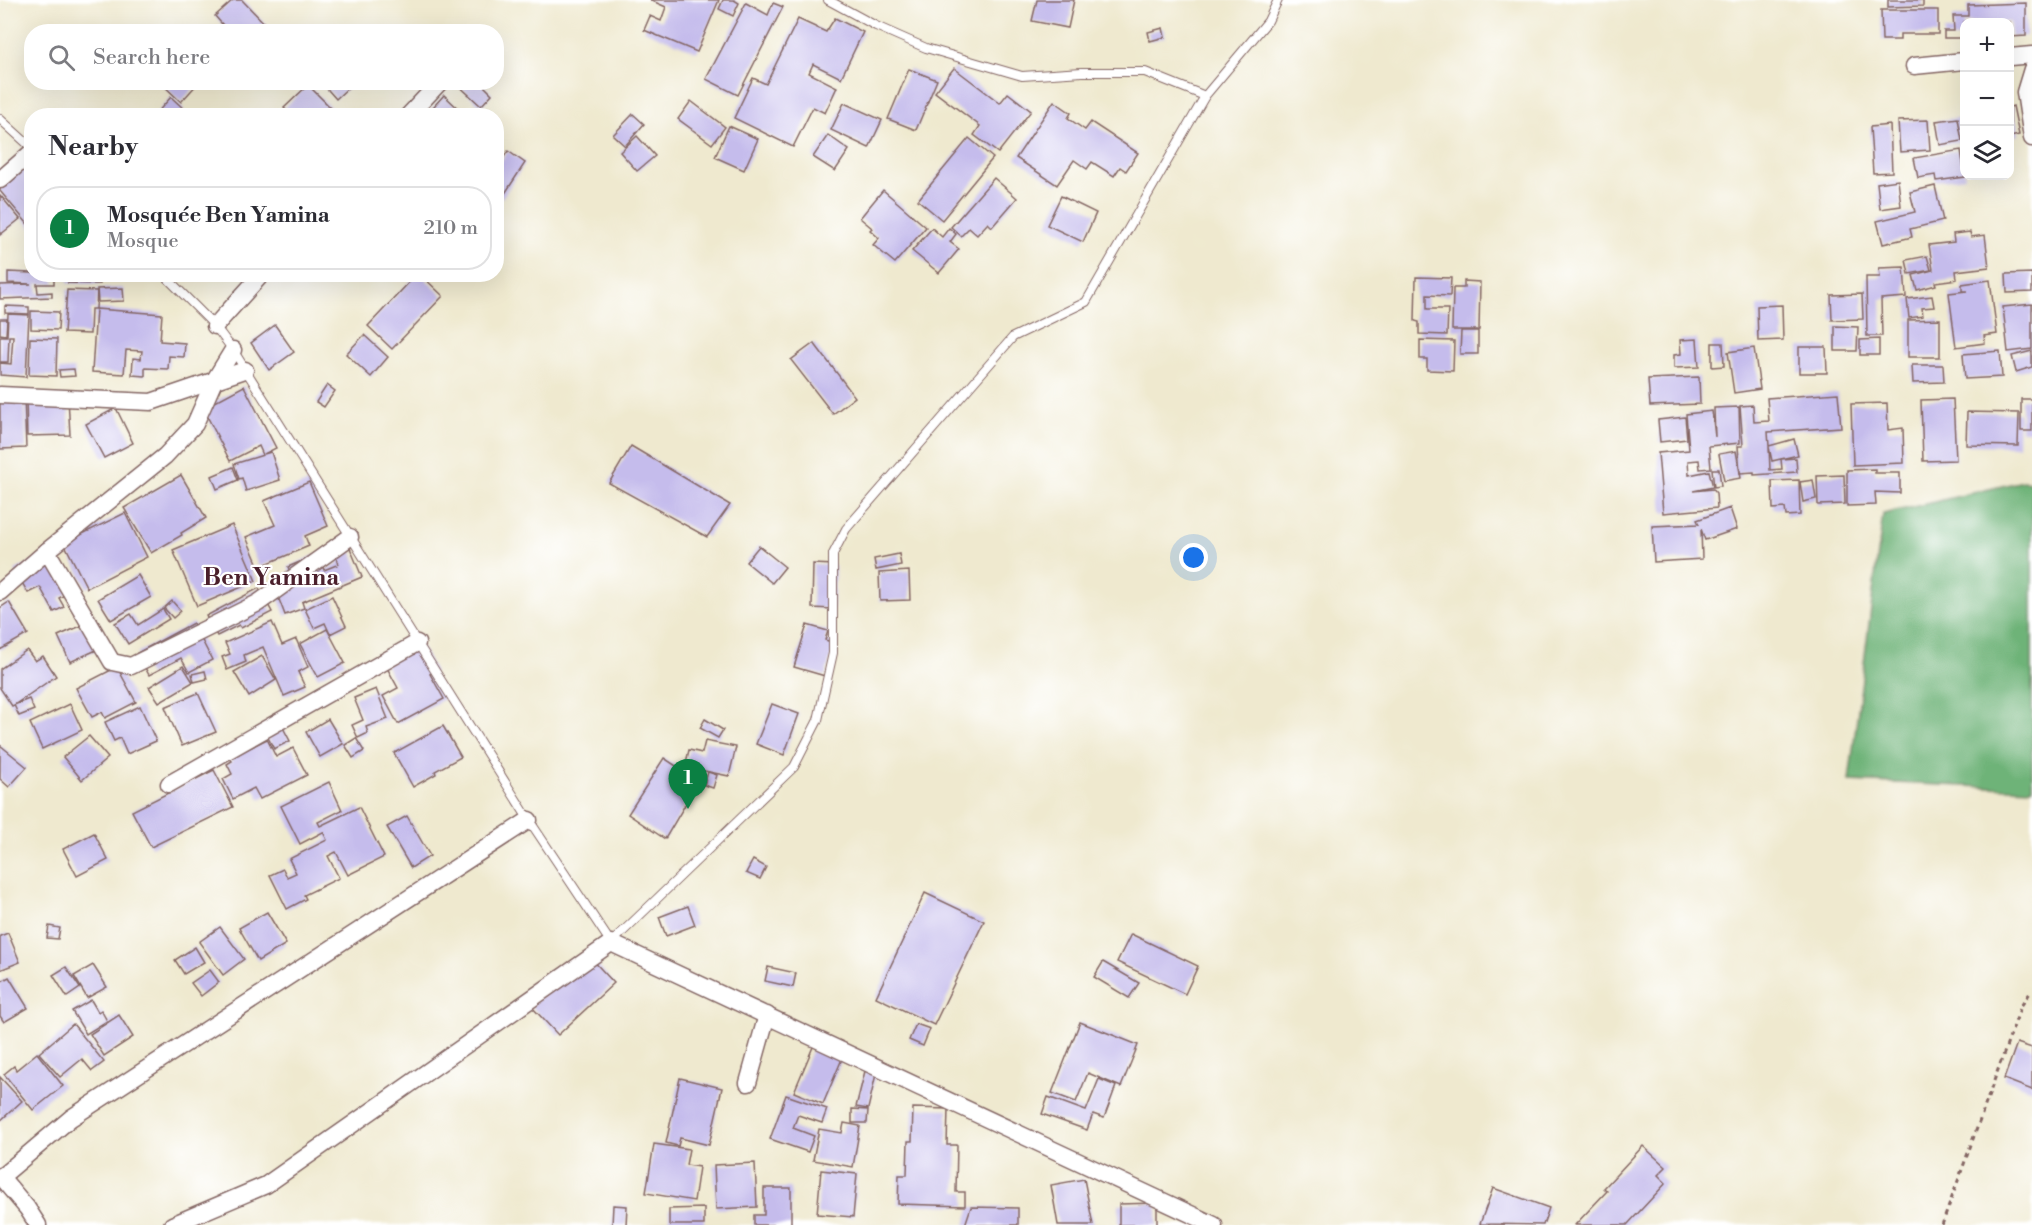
<!DOCTYPE html>
<html lang="en">
<head>
<meta charset="utf-8">
<style>
  body { margin:0; font-family:"Libre Bodoni",serif; background:#f2f2f3; color:#2b2b33 }
  .controls { position:absolute; right:18px; top:18px; display:grid; overflow:hidden; border-radius:12px; box-shadow:0 6px 24px #0002 }
  .controls button { width:54px; height:54px; display:grid; place-items:center; padding:0; border:0; border-bottom:2px solid #e1e1e2; background:#fff; color:#2b2b33; font:30px sans-serif }
  .you { position:absolute; left:1194px; top:558px; width:21px; height:21px; margin:-15px; border:4px solid #fff; border-radius:50%; background:#1a73e8; box-shadow:0 0 0 9px #1a73e833 }
  .badge { display:grid; place-items:center; width:39px; height:39px; border-radius:50%; background:#0b8043; color:#fff; font-size:20px; font-weight:700 }
  .pin { position:absolute; translate:-50% -50px; filter:drop-shadow(0 2px 3px #0008) }
  .pin::after { content:''; position:absolute; top:32px; width:21px; height:18px; background:inherit; clip-path:polygon(0 0,100% 0,50% 100%) }
  .list { margin:0; padding:0; list-style:none }
  h2 { display:flex; justify-content:space-between; align-items:center; height:78px; margin:0; padding:0 24px; font-size:26px }
  h2 small { font-size:20px; font-weight:400; color:#7c7c81 }
  .list li { display:grid; grid-template-columns:39px 1fr auto; gap:18px; align-items:center; box-sizing:border-box; height:84px; margin:0 12px 12px; padding:0 12px; border:2px solid #e1e1e2; border-radius:24px }
  .list b { display:block; font-size:22px; white-space:nowrap }
  .list p { margin:0; font-size:20px; white-space:nowrap; color:#7c7c81 }
  .list em { font-size:20px; font-style:normal; color:#7c7c81 }
  .icon { flex:none; width:33px; height:33px; fill:none; stroke:currentColor; stroke-width:2; stroke-linecap:round; stroke-linejoin:round }
  .map { position:relative; flex:none; width:2032px; height:1225px; overflow:hidden }
  .search { position:absolute; background:#fff; box-shadow:0 6px 24px #0002; left:24px; top:24px; width:480px; height:66px; display:flex; align-items:center; gap:15px; box-sizing:border-box; padding:0 21px; border-radius:24px; color:#7c7c81; font-size:22px }
  .panel { position:absolute; background:#fff; box-shadow:0 6px 24px #0002; left:24px; top:108px; width:480px; height:174px; border-radius:24px }
  .map>svg:first-child { display:block }
  .forest { fill:#6eb378; stroke:#5c6952; stroke-width:1.5 }
  .building { fill:#c5bcec }
  .lines { fill:none; stroke-linecap:round; stroke-linejoin:round }
  .lane-casing { stroke:#846664; stroke-width:10 }
  .street-casing { stroke:#846664; stroke-width:19 }
  .path { stroke:#846664; stroke-width:3; stroke-dasharray:4.5 4.5; stroke-linecap:butt }
  .lane { stroke:#fff; stroke-width:8 }
  .street { stroke:#fff; stroke-width:16 }
  .labels { text-anchor:middle; stroke-width:4.5; stroke-linejoin:round; paint-order:stroke }
  .quarter-label { font-size:24px; font-weight:bold; fill:#4a1f2b; stroke:#fff }
</style>
</head>
<body>
<div class="map">
<svg width="2032" height="1225" viewBox="0 0 2032 1225">
  <rect width="100%" height="100%" fill="#fff"/>
  <filter id="ink" filterUnits="userSpaceOnUse"><feTurbulence type="fractalNoise" baseFrequency=".0167" numOctaves="2"/><feDisplacementMap in="SourceGraphic" scale="12" xChannelSelector="R" yChannelSelector="G"/><feConvolveMatrix kernelMatrix="1 2 1 2 8 2 1 2 1" color-interpolation-filters="sRGB"/></filter>
  <filter id="wash" filterUnits="userSpaceOnUse"><feTurbulence type="fractalNoise" baseFrequency=".008" numOctaves="4" result="noise"/><feDisplacementMap in="SourceGraphic" scale="24" xChannelSelector="R" yChannelSelector="G"/><feGaussianBlur stdDeviation="1.35" result="paint"/><feColorMatrix in="noise" values="0 0 0 0 0 0 0 0 0 0 0 0 0 0 0 0 0 1.4 0 .05"/><feComposite in="paint" operator="in"/></filter>
  <g filter="url(#wash)">
    <rect width="100%" height="100%" fill="#efe9cf"/>
    <polygon class="forest" points="2023,481 2032,482 2032,789 1849,781 1883,514"/>
    <g id="blocks">
      <g class="building">
        <polygon points="233,0 242,0 267,26 261,32 229,32 215,16"/>
        <polygon points="650,0 719,0 697,52 644,30 650,16 661,21 666,7"/>
        <polygon points="723,0 734,0 739,3 733,16 719,9"/>
        <polygon points="1037,0 1074,0 1068,28 1032,21"/>
        <polygon points="1888,0 1923,0 1923,6 1888,7"/>
        <polygon points="746,3 768,15 773,3 783,7 738,95 706,79"/>
        <polygon points="2026,3 2026,36 2010,37 2010,22 1964,22 1964,38 1944,38 1944,31 1954,31 1953,16 1968,16 1968,5"/>
        <polygon points="1881,10 1938,10 1938,34 1900,34 1900,40 1882,40"/>
        <polygon points="835,18 863,32 841,78 813,64 809,73 837,87 825,113 813,107 793,147 734,118 753,78 766,84 798,19 826,32"/>
        <polygon points="1163,28 1165,37 1150,41 1148,32"/>
        <polygon points="954,68 1000,103 1008,93 1031,111 998,153 974,135 980,126 935,92"/>
        <polygon points="909,69 937,80 916,130 888,119"/>
        <polygon points="160,82 199,82 181,102"/>
        <polygon points="321,82 354,82 336,99"/>
        <polygon points="455,82 480,82 492,94 481,106"/>
        <polygon points="308,85 332,109 325,116 292,116 284,108"/>
        <polygon points="444,95 466,116 425,116"/>
        <polygon points="171,97 184,109 179,116 154,116"/>
        <polygon points="691,101 725,127 712,144 678,119"/>
        <polygon points="1054,101 1071,113 1068,118 1085,130 1091,122 1138,153 1126,171 1120,167 1114,176 1092,162 1087,169 1074,160 1057,185 1016,158"/>
        <polygon points="844,103 882,120 869,148 831,130"/>
        <polygon points="2013,106 2019,135 2010,137 2010,107"/>
        <polygon points="633,114 644,124 625,146 613,135"/>
        <polygon points="1958,118 1962,141 1940,145 1936,121"/>
        <polygon points="1928,120 1930,150 1900,152 1898,121"/>
        <polygon points="1890,125 1892,172 1873,173 1870,127"/>
        <polygon points="729,126 758,139 744,170 715,157"/>
        <polygon points="828,135 849,150 835,171 813,157"/>
        <polygon points="637,136 655,156 637,171 620,152"/>
        <polygon points="969,138 993,158 942,220 918,200"/>
        <polygon points="1961,150 1965,177 1936,181 1935,175 1918,178 1914,158"/>
        <polygon points="508,151 525,163 502,198 496,194 496,168"/>
        <polygon points="15,159 32,179 32,229 0,191 0,171"/>
        <polygon points="994,178 1017,198 992,227 988,223 977,235 969,228 961,236 951,227"/>
        <polygon points="1898,180 1901,206 1880,209 1877,183"/>
        <polygon points="1935,186 1943,221 1910,229 1912,237 1883,244 1877,221 1915,212 1910,192"/>
        <polygon points="883,190 926,227 895,263 873,245 879,238 870,230 872,228 860,218"/>
        <polygon points="0,195 20,219 0,235"/>
        <polygon points="1061,196 1096,213 1083,242 1047,225"/>
        <polygon points="932,228 942,237 949,228 956,234 950,242 959,249 939,273 912,251"/>
        <polygon points="1970,232 1971,237 1985,235 1989,267 1956,271 1957,279 1935,282 1936,285 1917,290 1913,275 1933,270 1929,245 1954,242 1953,234"/>
        <polygon points="1927,256 1931,270 1909,274 1906,260"/>
        <polygon points="1904,267 1906,297 1881,299 1882,336 1867,336 1866,277 1880,277 1879,268"/>
        <polygon points="8,272 54,274 54,284 37,284 38,293 52,292 52,297 0,299 0,285 31,284 8,283"/>
        <polygon points="2032,273 2032,292 2007,293 2006,274"/>
        <polygon points="68,274 101,274 100,284 68,283"/>
        <polygon points="417,274 420,274 443,296 392,349 368,326"/>
        <polygon points="1416,277 1451,278 1450,296 1427,295 1427,309 1448,309 1447,335 1419,334 1419,322 1415,321"/>
        <polygon points="1990,280 1997,334 1984,336 1985,343 1956,347 1949,293 1967,291 1962,291 1962,284"/>
        <polygon points="1464,281 1480,282 1479,330 1452,330 1453,288 1464,288"/>
        <polygon points="123,288 124,301 98,302 97,289"/>
        <polygon points="67,290 97,291 96,309 91,309 90,334 64,333"/>
        <polygon points="1862,294 1863,319 1832,320 1831,295"/>
        <polygon points="1932,296 1934,307 1922,308 1923,316 1909,318 1907,299"/>
        <polygon points="2032,304 2032,349 2008,352 2003,307"/>
        <polygon points="1782,305 1783,340 1758,341 1757,306"/>
        <polygon points="5,306 29,307 29,314 5,313"/>
        <polygon points="96,309 162,314 160,341 185,343 184,357 169,356 168,369 145,368 145,376 132,375 133,358 141,359 142,351 126,350 124,374 92,372"/>
        <polygon points="31,311 59,312 58,330 31,329"/>
        <polygon points="8,314 29,315 26,377 0,375 0,363 11,364 13,336 9,336 8,362 0,362 0,336 7,336"/>
        <polygon points="0,319 7,319 6,335 0,334"/>
        <polygon points="1940,319 1940,357 1908,357 1908,320"/>
        <polygon points="275,325 294,352 269,370 251,343"/>
        <polygon points="1835,326 1858,327 1857,351 1835,351"/>
        <polygon points="1461,331 1478,331 1478,354 1460,354"/>
        <polygon points="364,335 388,357 371,377 346,354"/>
        <polygon points="30,338 57,339 56,376 29,375"/>
        <polygon points="1697,339 1699,367 1674,368 1674,355 1681,354 1680,340"/>
        <polygon points="1879,339 1879,355 1860,355 1860,340"/>
        <polygon points="1420,340 1454,341 1453,371 1427,370 1427,359 1420,359"/>
        <polygon points="814,343 855,397 833,414 791,360"/>
        <polygon points="1712,343 1723,343 1724,366 1712,367"/>
        <polygon points="1799,347 1826,347 1827,373 1799,373"/>
        <polygon points="1754,348 1760,389 1734,393 1728,352"/>
        <polygon points="2000,351 2002,377 1965,379 1963,354"/>
        <polygon points="2032,351 2032,367 2016,372 2012,356"/>
        <polygon points="1912,365 1943,365 1944,382 1913,383"/>
        <polygon points="74,369 75,376 60,377 59,370"/>
        <polygon points="1699,377 1700,404 1650,406 1648,379"/>
        <polygon points="327,385 335,391 324,407 316,402"/>
        <polygon points="244,386 276,448 264,454 271,452 280,480 246,491 242,478 239,479 234,464 263,455 259,446 230,461 203,408"/>
        <polygon points="1838,393 1841,427 1768,432 1769,446 1794,439 1798,455 1772,461 1769,447 1770,470 1782,469 1781,459 1796,458 1797,472 1754,475 1754,472 1740,473 1738,446 1743,446 1740,406 1753,405 1754,422 1769,421 1767,398"/>
        <polygon points="24,396 26,448 0,449 0,397"/>
        <polygon points="68,397 70,435 27,436 26,398"/>
        <polygon points="1953,399 1956,460 1923,461 1921,400"/>
        <rect x="2021" y="399" width="11" height="32"/>
        <polygon points="1887,403 1888,430 1903,428 1904,463 1853,465 1851,404"/>
        <polygon points="1739,407 1740,443 1709,446 1711,468 1700,469 1699,460 1688,461 1689,475 1709,471 1713,487 1693,491 1713,489 1716,493 1717,508 1663,513 1658,453 1689,450 1686,414 1712,411 1715,437 1714,408"/>
        <polygon points="116,408 133,443 104,458 86,424"/>
        <polygon points="1967,412 2019,413 2018,446 1966,445"/>
        <polygon points="1685,417 1687,439 1660,442 1658,420"/>
        <polygon points="631,446 730,505 707,537 609,483"/>
        <polygon points="1736,451 1741,478 1724,481 1719,454"/>
        <polygon points="233,467 238,480 217,489 212,476"/>
        <polygon points="1712,469 1719,469 1721,486 1714,487"/>
        <polygon points="1875,469 1875,473 1900,473 1900,493 1875,492 1876,505 1847,506 1847,470"/>
        <polygon points="181,475 206,518 181,533 182,535 151,553 124,508"/>
        <polygon points="1844,475 1845,504 1818,505 1817,476"/>
        <polygon points="1799,480 1800,515 1786,516 1785,508 1773,509 1772,481"/>
        <polygon points="1813,480 1816,499 1803,502 1800,482"/>
        <polygon points="309,482 328,526 305,536 309,546 259,567 246,537 275,525 264,501"/>
        <polygon points="1730,508 1737,529 1705,540 1701,529 1702,559 1654,562 1652,526 1699,524 1697,520"/>
        <polygon points="125,513 147,557 87,588 64,543"/>
        <polygon points="232,525 256,581 197,606 173,550"/>
        <polygon points="348,543 362,577 302,602 304,608 285,615 275,589 294,581 288,567 318,554 324,570 339,564 333,549"/>
        <polygon points="759,546 785,567 772,583 746,562"/>
        <polygon points="899,554 901,565 876,570 874,559"/>
        <polygon points="49,555 70,592 59,598 64,607 54,612 40,587 28,593 15,570"/>
        <polygon points="813,564 835,565 833,609 812,608"/>
        <polygon points="909,571 910,600 880,601 879,573"/>
        <polygon points="138,575 151,597 111,620 98,599"/>
        <polygon points="259,588 272,612 241,628 239,625 217,636 206,616"/>
        <polygon points="332,596 346,626 330,634 325,623 314,628 305,609"/>
        <polygon points="172,601 181,611 173,618 164,608"/>
        <polygon points="9,602 28,634 0,650 0,608"/>
        <polygon points="163,609 169,619 128,644 115,623 131,614 138,625"/>
        <polygon points="92,621 103,647 70,662 58,636"/>
        <polygon points="272,622 282,645 296,639 308,667 298,672 305,687 284,696 263,647 244,655 246,662 227,670 222,657 230,654 225,643"/>
        <polygon points="193,623 212,660 189,672 181,658 149,675 137,653"/>
        <polygon points="807,625 828,631 825,640 835,643 825,676 794,667"/>
        <polygon points="327,629 345,663 318,677 300,644"/>
        <polygon points="420,645 435,672 430,674 444,699 398,724 383,696 398,688 385,664"/>
        <polygon points="27,650 35,661 43,656 56,676 14,705 29,699 34,710 19,716 14,705 12,706 0,688 0,669"/>
        <polygon points="262,656 276,680 249,697 234,672"/>
        <polygon points="183,666 193,682 159,702 149,687"/>
        <polygon points="117,667 136,702 105,718 102,712 92,717 76,688"/>
        <polygon points="205,671 207,679 194,682 192,674"/>
        <polygon points="376,689 388,719 366,727 368,733 358,738 352,725 363,720 354,698"/>
        <polygon points="198,693 216,732 182,746 165,707"/>
        <polygon points="70,704 82,730 42,749 30,723"/>
        <polygon points="772,704 799,714 784,755 756,744"/>
        <polygon points="140,706 156,741 127,754 120,738 114,741 105,722"/>
        <polygon points="328,719 343,744 320,757 306,732"/>
        <polygon points="705,719 723,730 718,738 700,728"/>
        <polygon points="279,720 290,741 274,749 263,728"/>
        <polygon points="443,726 461,757 435,771 436,774 413,787 394,753"/>
        <polygon points="89,736 108,758 82,780 63,757"/>
        <polygon points="356,738 364,751 353,758 345,745"/>
        <polygon points="267,739 276,757 293,748 307,775 260,799 254,788 233,799 223,779 232,774 227,764 232,761 230,758"/>
        <polygon points="705,741 736,747 729,776 685,767 689,750 702,753"/>
        <polygon points="0,745 27,767 9,787 0,779"/>
        <polygon points="664,758 699,781 665,839 628,814"/>
        <polygon points="214,770 233,807 151,847 132,811"/>
        <polygon points="708,772 717,775 713,788 704,785"/>
        <polygon points="329,782 342,810 318,822 320,826 359,807 384,857 348,875 336,852 328,856 339,878 304,895 306,899 287,909 270,875 283,869 287,877 296,873 289,859 327,840 323,832 300,844 281,806"/>
        <polygon points="407,816 430,856 411,868 387,827"/>
        <polygon points="94,833 108,860 77,876 63,849"/>
        <polygon points="753,860 766,867 760,879 746,873"/>
        <polygon points="925,893 984,921 934,1025 876,997"/>
        <polygon points="688,906 695,925 666,936 659,917"/>
        <polygon points="267,912 286,944 258,961 239,928"/>
        <polygon points="49,926 60,928 58,939 47,938"/>
        <polygon points="220,927 244,959 223,975 199,942"/>
        <polygon points="8,933 20,962 0,970 0,936"/>
        <polygon points="1131,934 1198,966 1185,994 1117,962"/>
        <polygon points="195,947 204,962 184,974 175,960"/>
        <polygon points="587,954 614,983 558,1035 531,1006"/>
        <polygon points="1103,962 1139,983 1129,998 1094,977"/>
        <polygon points="93,965 107,987 87,998 74,976"/>
        <polygon points="66,967 80,988 67,997 53,975"/>
        <polygon points="768,967 796,973 793,987 765,981"/>
        <polygon points="210,970 219,982 201,996 191,983"/>
        <polygon points="9,977 28,1008 4,1022 0,1016 0,982"/>
        <polygon points="91,1000 98,1012 101,1010 107,1021 86,1034 72,1011"/>
        <polygon points="119,1015 133,1037 104,1056 90,1034"/>
        <polygon points="1080,1022 1138,1045 1121,1087 1088,1073 1076,1102 1052,1093"/>
        <polygon points="73,1024 104,1062 92,1071 82,1059 60,1077 39,1053"/>
        <polygon points="916,1024 930,1029 923,1046 909,1040"/>
        <polygon points="818,1035 847,1047 823,1104 794,1092"/>
        <polygon points="2017,1043 2032,1048 2032,1090 2004,1079"/>
        <polygon points="37,1053 63,1086 33,1110 4,1074 14,1066 16,1070"/>
        <polygon points="865,1071 876,1074 868,1109 856,1107"/>
        <polygon points="0,1077 22,1101 0,1121"/>
        <polygon points="680,1078 722,1088 709,1145 680,1138 678,1146 666,1143"/>
        <polygon points="1099,1079 1116,1086 1104,1118 1093,1114 1087,1130 1042,1114 1048,1097 1086,1111"/>
        <polygon points="786,1095 827,1109 822,1123 798,1115 793,1128 814,1136 808,1152 770,1139"/>
        <polygon points="913,1108 948,1109 947,1145 957,1145 956,1192 965,1192 965,1206 898,1204 899,1175 907,1175 908,1141 912,1141"/>
        <polygon points="852,1109 868,1110 867,1123 852,1123"/>
        <polygon points="844,1123 860,1126 853,1167 813,1160 819,1129 842,1133"/>
        <polygon points="654,1144 689,1149 686,1165 699,1167 694,1201 646,1193"/>
        <polygon points="1643,1146 1666,1167 1658,1175 1666,1183 1627,1225 1575,1225 1607,1191 1604,1188"/>
        <polygon points="755,1163 757,1207 716,1209 714,1165"/>
        <polygon points="821,1170 857,1174 853,1217 817,1214"/>
        <polygon points="1084,1179 1093,1225 1058,1225 1051,1185"/>
        <polygon points="764,1188 791,1188 791,1225 754,1225 754,1215 764,1215"/>
        <polygon points="1493,1188 1549,1208 1543,1225 1480,1224"/>
        <polygon points="1157,1203 1157,1225 1119,1225 1119,1204"/>
        <polygon points="613,1205 627,1206 626,1225 612,1225"/>
        <polygon points="971,1207 1018,1208 1018,1225 965,1225"/>
        <polygon points="704,1208 704,1225 669,1225 669,1209"/>
      </g>
    </g>
  </g>
  <g filter="url(#ink)">
    <use href="#blocks" fill-opacity="0" stroke="#846664" stroke-width="1.5"/>
    <g class="lines">
      <g class="lane-casing">
        <g id="lane">
          <polyline points="828,0 876,26 926,48 1022,76 1082,72 1145,72 1205,96"/>
          <polyline points="0,119 32,148"/>
          <polyline points="163,274 215,326 233,350 529,820 611,943 794,767 818,720 833,653 833,554 846,529 1013,337 1086,302 1205,96 1268,21 1278,0"/>
        </g>
      </g>
      <g class="street-casing">
        <g id="street">
          <polyline points="2010,57 2032,55"/>
          <polyline points="1914,66 1964,61"/>
          <polyline points="2032,69 2025,92 2032,138"/>
          <polyline points="408,116 440,82"/>
          <polyline points="0,180 32,152"/>
          <polyline points="215,326 262,274"/>
          <polyline points="0,395 151,402 245,370"/>
          <polyline points="47,551 112,662 131,666 258,603 350,537"/>
          <polyline points="0,592 47,551 165,456 195,424 214,381 233,350"/>
          <polyline points="169,784 417,643"/>
          <polyline points="748,1083 767,1015"/>
          <polyline points="0,1176 27,1208 38,1225"/>
          <polyline points="1,1177 71,1118 529,820"/>
          <polyline points="172,1225 266,1185 611,943 1214,1225"/>
        </g>
      </g>
      <polyline class="path" points="1942,1225 2021,1006 2030,993 2032,994"/>
      <use href="#lane" class="lane"/>
      <use href="#street" class="street"/>
    </g>
  </g>
  <g class="labels">
    <g class="quarter-label">
      <text x="271" y="585">Ben Yamina</text>
    </g>
  </g>
</svg>
<div class="controls">
<button>+</button>
<button>−</button>
<button><svg class="icon" aria-label="layers" viewBox="0 0 24 24"><path d="M12 4l9 5-9 5-9-5zM3 14l9 5 9-5"/></svg></button>
</div>
<div class="you"></div>
<div class="pin badge" style="left:688px;top:809px">1</div>
<div class="search"><svg class="icon" aria-label="search" viewBox="0 0 24 24"><circle cx="10" cy="10" r="6"/><path d="M15 15l6 6"/></svg>Search here</div>
<section class="panel">
<h2>Nearby<small></small></h2>
<ul class="list">
<li><span class="badge">1</span><div><b>Mosquée Ben Yamina</b><p>Mosque</p></div><em>210 m</em></li>
</ul>
</section>
</div>
</body>
</html>
